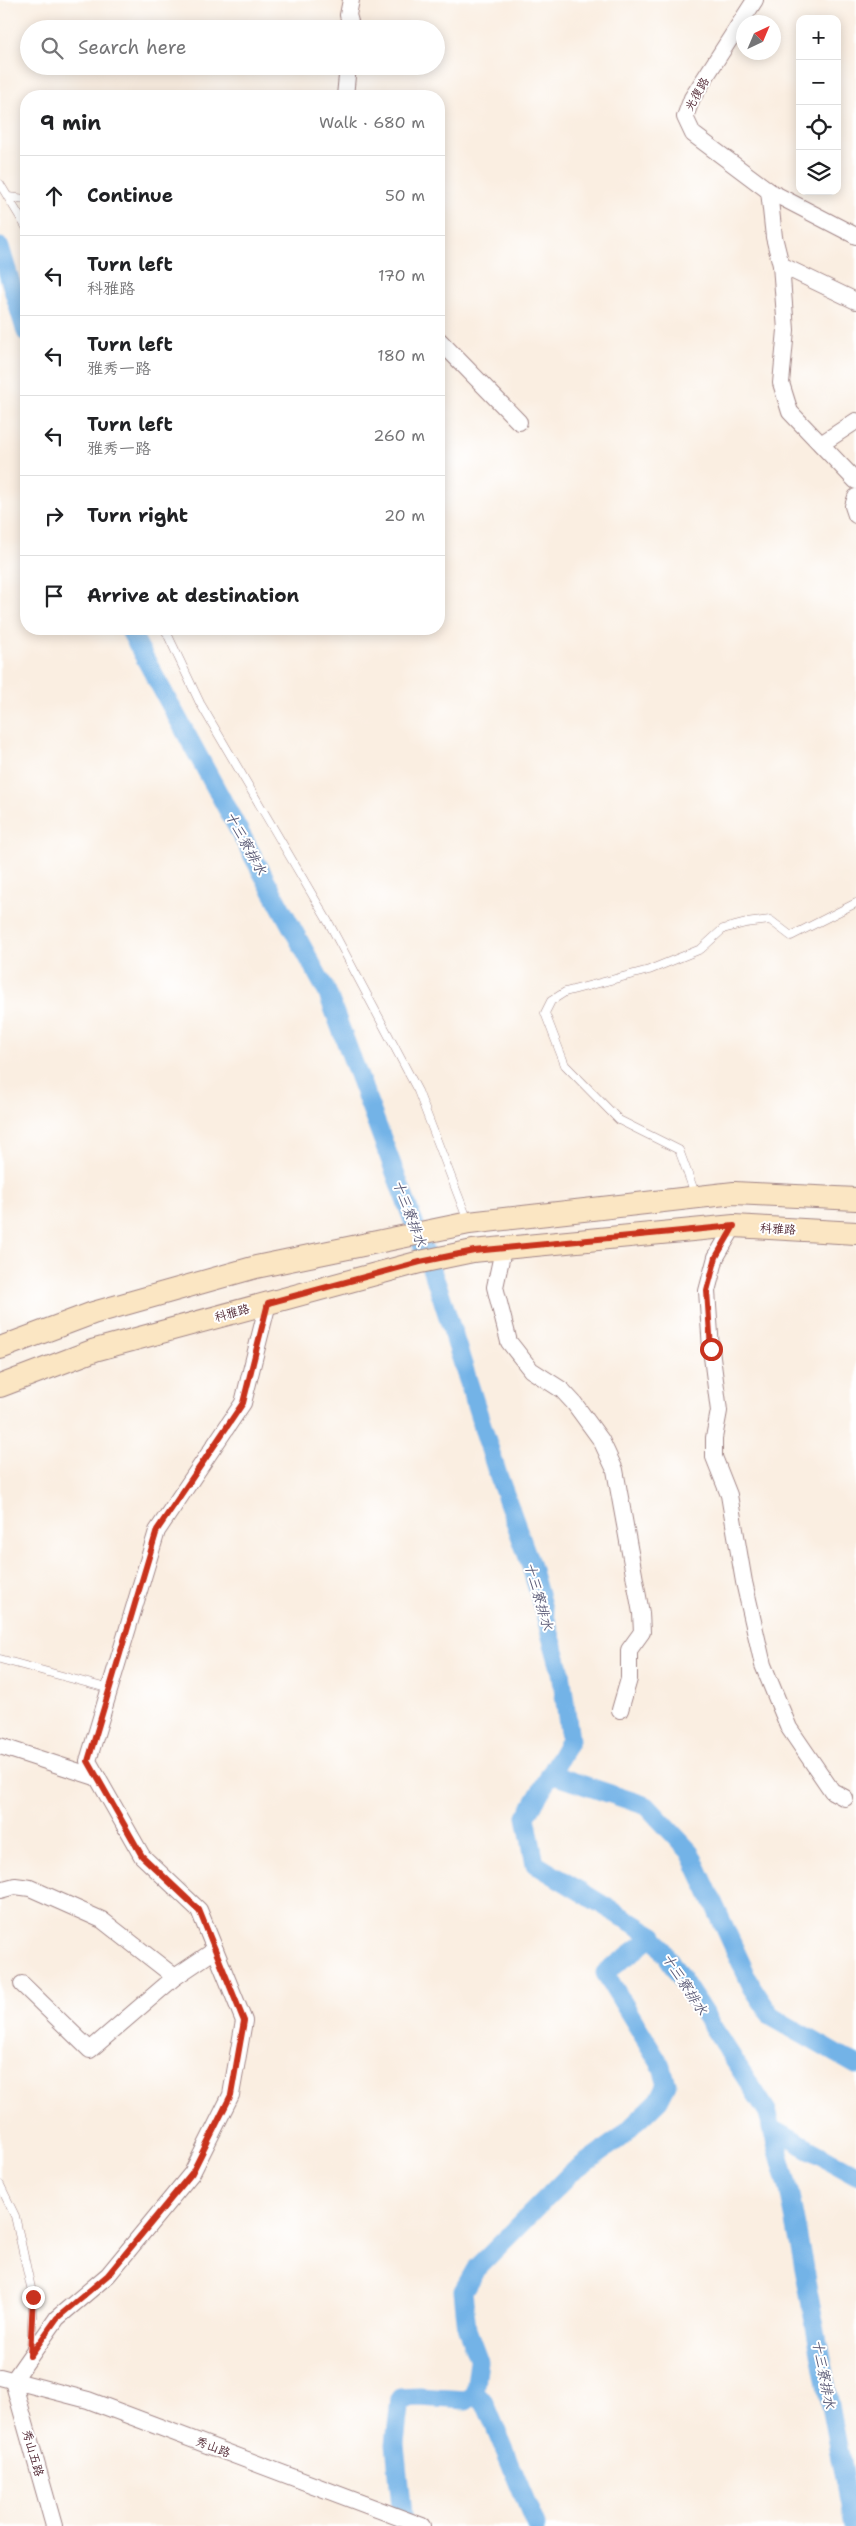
<!DOCTYPE html>
<html lang="en">
<head>
<meta charset="utf-8">
<style>
  body { margin:0; font-family:"Shantell Sans","LXGW WenKai TC",sans-serif; background:#f2f2f2; color:#202124 }
  .controls { position:absolute; right:15px; top:15px; display:grid; overflow:hidden; border-radius:10px; box-shadow:0 2px 12px #0003 }
  .controls button { width:45px; height:45px; display:grid; place-items:center; padding:0; border:0; border-bottom:1px solid #e0e0e0; background:#fff; color:#202124; font:25px sans-serif }
  .compass { position:absolute; left:736px; top:15px; width:45px; height:45px; border-radius:50%; background:#fff; box-shadow:0 2px 12px #0003; rotate:44deg }
  .stop { position:absolute; width:15px; height:15px; margin:-11px; border:4px solid #c8321e; border-radius:50%; background:#fff }
  .stop.end { background:#c8321e; border-color:#fff; box-shadow:0 1px 5px #0008 }
  .list { margin:0; padding:0; list-style:none }
  h2 { display:flex; justify-content:space-between; align-items:center; height:65px; margin:0; padding:0 20px; font-size:21px }
  h2 small { font-size:16px; font-weight:400; color:#757577 }
  .list li { display:grid; grid-template-columns:32px 1fr auto; gap:15px; align-items:center; box-sizing:border-box; height:80px; padding:0 20px; border-top:1px solid #e0e0e0 }
  .list b { display:block; font-size:19px; white-space:nowrap }
  .list p { margin:0; font-size:16px; white-space:nowrap; color:#757577 }
  .list em { font-size:16px; font-style:normal; color:#757577 }
  .icon { flex:none; width:28px; height:28px; fill:none; stroke:currentColor; stroke-width:2; stroke-linecap:round; stroke-linejoin:round }
  .map { position:relative; flex:none; width:856px; height:2526px; overflow:hidden }
  .search { position:absolute; background:#fff; box-shadow:0 2px 12px #0003; left:20px; top:20px; width:425px; height:55px; display:flex; align-items:center; gap:12px; box-sizing:border-box; padding:0 18px; border-radius:28px; color:#757577; font-size:19px }
  .panel { position:absolute; background:#fff; box-shadow:0 2px 12px #0003; left:20px; top:90px; width:425px; height:545px; border-radius:20px }
  .map>svg:first-child { display:block }
  .lines { fill:none; stroke-linecap:round; stroke-linejoin:round }
  .canal { stroke:#73b3e7; stroke-width:19 }
  .lane-casing { stroke:#a28686; stroke-width:9 }
  .street-casing { stroke:#a28686; stroke-width:18 }
  .secondary-casing { stroke:#a28686; stroke-width:24 }
  .lane { stroke:#fff; stroke-width:8 }
  .street { stroke:#fff; stroke-width:16 }
  .secondary { stroke:#fbe6c3; stroke-width:22 }
  .route { stroke:#c8321e; stroke-width:6 }
  .labels { text-anchor:middle; stroke-width:4; stroke-linejoin:round; paint-order:stroke }
  .street-label { font-size:12px; fill:#4a1f2b; stroke:#fff }
  .water-label { font-size:14px; font-style:italic; fill:#5a5a76; stroke:#fff }
</style>
</head>
<body>
<div class="map">
<svg width="856" height="2526" viewBox="0 0 856 2526">
  <rect width="100%" height="100%" fill="#fff"/>
  <filter id="ink" filterUnits="userSpaceOnUse"><feTurbulence type="fractalNoise" baseFrequency=".02" numOctaves="2"/><feDisplacementMap in="SourceGraphic" scale="10" xChannelSelector="R" yChannelSelector="G"/><feConvolveMatrix kernelMatrix="1 2 1 2 8 2 1 2 1" color-interpolation-filters="sRGB"/></filter>
  <filter id="wash" filterUnits="userSpaceOnUse"><feTurbulence type="fractalNoise" baseFrequency=".0096" numOctaves="4" result="noise"/><feDisplacementMap in="SourceGraphic" scale="20" xChannelSelector="R" yChannelSelector="G"/><feGaussianBlur stdDeviation="1.12" result="paint"/><feColorMatrix in="noise" values="0 0 0 0 0 0 0 0 0 0 0 0 0 0 0 0 0 1.4 0 .05"/><feComposite in="paint" operator="in"/></filter>
  <g filter="url(#wash)">
    <rect width="100%" height="100%" fill="#faeee1"/>
    <g class="lines">
      <g class="canal">
        <polyline points="0,247 26,332"/>
        <polyline points="129,629 327,992 441,1295 497,1472 530,1563 561,1672 570,1740 526,1817 535,1864 654,1936 767,2111 789,2190 853,2526"/>
        <polyline points="550,1774 647,1806 690,1852 752,1987 772,2017 856,2065"/>
        <polyline points="771,2128 856,2175"/>
        <polyline points="403,2526 395,2444 400,2398 419,2397 466,2400 475,2393"/>
        <polyline points="536,2526 485,2403 475,2393 479,2361 467,2329 463,2291 475,2270 570,2174 620,2138 659,2100 667,2084 662,2067 605,1973 654,1936"/>
      </g>
    </g>
  </g>
  <g filter="url(#ink)">
    <g class="lines">
      <g class="lane-casing">
        <g id="lane">
          <polyline points="0,184 26,227"/>
          <polyline points="8,197 26,199"/>
          <polyline points="165,629 200,703 330,925 418,1091 468,1221"/>
          <polyline points="696,1196 679,1150 619,1120 565,1065 545,1013 551,1001 565,992 649,970 701,949 723,929 746,923 770,920 791,936 856,903"/>
          <polyline points="0,1659 110,1689"/>
          <polyline points="0,2185 15,2216 33,2297 31,2350"/>
        </g>
      </g>
      <g class="street-casing">
        <g id="street">
          <polyline points="351,0 348,15 352,29"/>
          <polyline points="755,0 692,98 685,117 693,134 769,191 856,236"/>
          <polyline points="345,96 348,66"/>
          <polyline points="769,191 774,237 781,265 786,330 781,383 790,412 856,481"/>
          <polyline points="781,265 856,301"/>
          <polyline points="439,340 519,422"/>
          <polyline points="821,444 856,421"/>
          <polyline points="856,497 853,506 856,515"/>
          <polyline points="734,1226 716,1257 707,1291 711,1349 719,1411 714,1438 714,1457 729,1495 744,1582 763,1665 789,1728 832,1791 845,1798"/>
          <polyline points="503,1250 495,1287 509,1342 531,1370 562,1390 574,1403 601,1440 615,1470 641,1613 642,1632 629,1650 629,1679 620,1710"/>
          <polyline points="0,1746 98,1778"/>
          <polyline points="0,1890 15,1886 30,1888 102,1920 175,1977"/>
          <polyline points="22,1984 90,2050 175,1977 215,1950"/>
          <polyline points="0,2377 88,2400 422,2526"/>
          <polyline points="13,2381 57,2318 108,2275 192,2173 231,2095 244,2021 199,1910 142,1856 88,1761 157,1531 243,1403 268,1303"/>
          <polyline points="13,2381 54,2526"/>
        </g>
      </g>
      <g class="secondary-casing">
        <g id="secondary">
          <polyline points="0,1348 93,1313 256,1267 469,1223 734,1193 856,1199"/>
          <polyline points="0,1386 95,1350 420,1262 473,1251 734,1226 856,1233"/>
        </g>
      </g>
      <use href="#lane" class="lane"/>
      <use href="#street" class="street"/>
      <use href="#secondary" class="secondary"/>
    </g>
  </g>
  <g class="lines" filter="url(#ink)">
    <polyline class="route" points="33,2297 30,2356 57,2318 108,2275 192,2173 231,2095 244,2021 199,1910 142,1856 88,1761 157,1530 243,1403 268,1303 420,1262 474,1251 734,1226 716,1257 707,1291 711,1349"/>
  </g>
  <g class="labels">
    <g class="street-label">
      <text transform="translate(697 94) rotate(-61)" y="4">光復路</text>
      <text transform="translate(778 1229) rotate(3)" y="4">科雅路</text>
      <text transform="translate(232 1313) rotate(-15)" y="4">科雅路</text>
      <text transform="translate(213 2447) rotate(21)" y="4">秀山路</text>
      <text transform="translate(33 2453) rotate(74)" y="4">秀山五路</text>
    </g>
    <g class="water-label">
      <text transform="translate(246 843) rotate(61)" y="5">十三寮排水</text>
      <text transform="translate(410 1213) rotate(69)" y="5">十三寮排水</text>
      <text transform="translate(539 1596) rotate(74)" y="5">十三寮排水</text>
      <text transform="translate(685 1984) rotate(57)" y="5">十三寮排水</text>
      <text transform="translate(824 2374) rotate(79)" y="5">十三寮排水</text>
    </g>
  </g>
</svg>
<div class="controls">
<button>+</button>
<button>−</button>
<button><svg class="icon" aria-label="locate" viewBox="0 0 24 24"><circle cx="12" cy="12" r="6"/><path d="M12 2v4M12 18v4M2 12h4M18 12h4"/></svg></button>
<button><svg class="icon" aria-label="layers" viewBox="0 0 24 24"><path d="M12 4l9 5-9 5-9-5zM3 14l9 5 9-5"/></svg></button>
</div>
<svg class="compass" viewBox="-18 -18 36 36"><path d="M0-13l5 13h-10z" fill="#e53935"/><path d="M0 13l5-13h-10z" fill="#757577"/></svg>
<div class="stop" style="left:711px;top:1349px"></div>
<div class="stop end" style="left:33px;top:2297px"></div>
<div class="search"><svg class="icon" aria-label="search" viewBox="0 0 24 24"><circle cx="10" cy="10" r="6"/><path d="M15 15l6 6"/></svg>Search here</div>
<section class="panel">
<h2>9 min<small>Walk · 680 m</small></h2>
<ul class="list">
<li><svg class="icon" aria-label="ahead" viewBox="0 0 24 24"><path d="M12 20V5M6 11l6-6 6 6"/></svg><div><b>Continue</b></div><em>50 m</em></li>
<li><svg class="icon" aria-label="left" viewBox="0 0 24 24"><path d="M17 20v-9H6M10 6l-5 5 5 5"/></svg><div><b>Turn left</b><p>科雅路</p></div><em>170 m</em></li>
<li><svg class="icon" aria-label="left" viewBox="0 0 24 24"><path d="M17 20v-9H6M10 6l-5 5 5 5"/></svg><div><b>Turn left</b><p>雅秀一路</p></div><em>180 m</em></li>
<li><svg class="icon" aria-label="left" viewBox="0 0 24 24"><path d="M17 20v-9H6M10 6l-5 5 5 5"/></svg><div><b>Turn left</b><p>雅秀一路</p></div><em>260 m</em></li>
<li><svg class="icon" aria-label="right" viewBox="0 0 24 24"><path d="M7 20v-9h11M14 6l5 5-5 5"/></svg><div><b>Turn right</b></div><em>20 m</em></li>
<li><svg class="icon" aria-label="arrive" viewBox="0 0 24 24"><path d="M6 21V4h12l-3 4 3 4H6"/></svg><div><b>Arrive at destination</b></div></li>
</ul>
</section>
</div>
</body>
</html>
